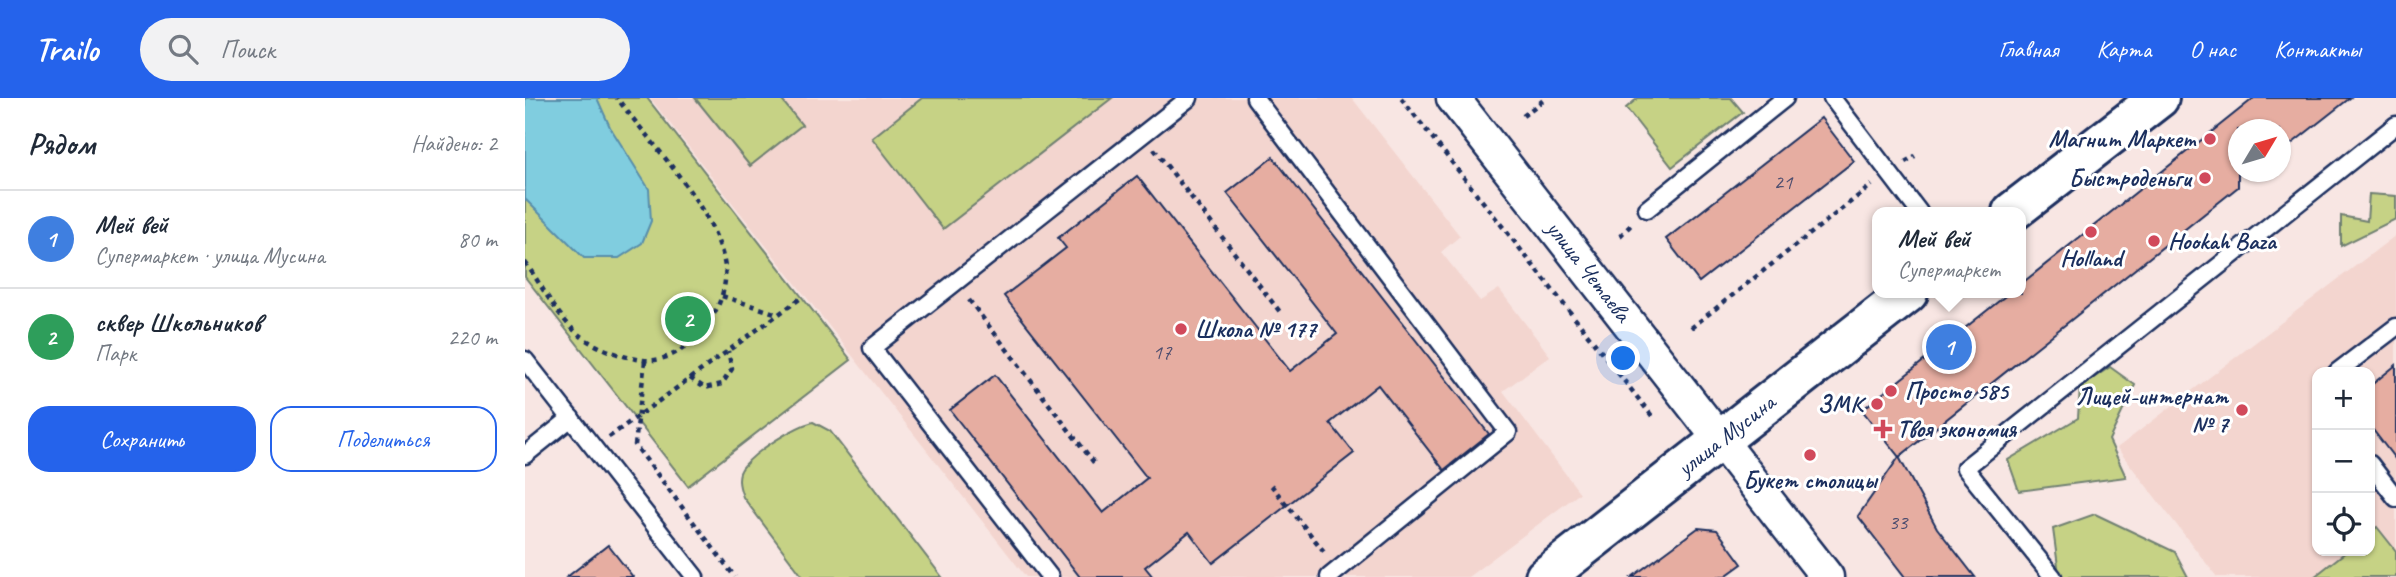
<!DOCTYPE html>
<html lang="ru">
<head>
<meta charset="utf-8">
<style>
  body { margin:0; font-family:Caveat,sans-serif; background:#f2f2f3; color:#1f2937 }
  .controls { position:absolute; right:21px; bottom:21px; display:grid; overflow:hidden; border-radius:14px; box-shadow:0 2px 5px #0004 }
  .controls button { width:63px; height:63px; display:grid; place-items:center; padding:0; border:0; border-bottom:2px solid #e0e1e3; background:#fff; color:#1f2937; font:35px sans-serif }
  .compass { position:absolute; left:1703px; top:21px; width:63px; height:63px; border-radius:50%; background:#fff; box-shadow:0 2px 5px #0004; rotate:52deg }
  .you { position:absolute; left:1099px; top:261px; width:24px; height:24px; margin:-18px; border:5px solid #fff; border-radius:50%; background:#1a73e8; box-shadow:0 0 0 10px #1a73e833 }
  .badge { display:grid; place-items:center; width:46px; height:46px; border-radius:50%; background:#2563eb; color:#fff; font-size:23px; font-weight:700 }
  .pin { position:absolute; translate:-50% -50%; border:4px solid #fff; box-shadow:0 2px 7px #0006 }
  .popup { position:absolute; left:1347px; top:109px; width:154px; height:91px; box-sizing:border-box; display:grid; place-content:center; border-radius:14px; background:#fff; filter:drop-shadow(0 2px 5px #0005); font-size:23px; white-space:nowrap; color:#747a83 }
  .popup b { font-size:26px; color:#1f2937 }
  .popup::after { content:''; position:absolute; left:50%; top:100%; margin-left:-14px; border:14px solid transparent; border-top-color:#fff }
  .list { margin:0; padding:0; list-style:none }
  h2 { display:flex; justify-content:space-between; align-items:center; height:91px; margin:0; padding:0 28px; font-size:30px }
  h2 small { font-size:23px; font-weight:400; color:#747a83 }
  .list li { display:grid; grid-template-columns:46px 1fr auto; gap:21px; align-items:center; box-sizing:border-box; height:98px; padding:0 28px; border-top:2px solid #e0e1e3 }
  .list b { display:block; font-size:26px; white-space:nowrap }
  .list p { margin:0; font-size:23px; white-space:nowrap; color:#747a83 }
  .list em { font-size:23px; font-style:normal; color:#747a83 }
  .actions { display:flex; gap:14px; padding:21px 28px }
  .actions a { flex:1; padding:16px 0; border:2px solid #2563eb; border-radius:21px; text-align:center; font-size:24px; color:#2563eb }
  .actions .main { background:#2563eb; color:#fff }
  .icon { flex:none; width:38px; height:38px; fill:none; stroke:currentColor; stroke-width:2; stroke-linecap:round; stroke-linejoin:round }
  .map { position:relative; flex:none; width:1871px; height:479px; overflow:hidden }
  header { display:flex; align-items:center; gap:42px; box-sizing:border-box; height:98px; padding:0 35px; background:#2563eb; color:#fff }
  header strong { font-size:33px }
  nav { display:flex; gap:38px; margin-inline-start:auto; font-size:24px }
  .search { width:490px; height:63px; background:#f2f2f3; display:flex; align-items:center; gap:18px; box-sizing:border-box; padding:0 24px; border-radius:38px; color:#747a83; font-size:26px }
  main { display:flex }
  aside { flex:1; background:#fff }
  .map>svg:first-child { display:block }
  .built { fill:#f3d5cf; fill-rule:evenodd }
  .green { fill:#c6d285; stroke:#708072; stroke-width:2 }
  .water { fill:#80cddf; stroke:#588eab; stroke-width:2 }
  .building { fill:#e6ada1; stroke:#1b2f5e; stroke-width:2 }
  .lines { fill:none; stroke-linecap:round; stroke-linejoin:round }
  .service-casing { stroke:#1b2f5e; stroke-width:21 }
  .minor-casing { stroke:#1b2f5e; stroke-width:37 }
  .tertiary-casing { stroke:#1b2f5e; stroke-width:44 }
  .path { stroke:#1b2f5e; stroke-width:4.5; stroke-dasharray:5 5; stroke-linecap:butt }
  .service { stroke:#fff; stroke-width:16 }
  .minor { stroke:#fff; stroke-width:32 }
  .tertiary { stroke:#fff; stroke-width:38 }
  .poi-dot { fill:#d1495b; stroke:#fff; stroke-width:2.5 }
  .labels { text-anchor:middle; stroke-width:6; stroke-linejoin:round; paint-order:stroke }
  .number-label { font-size:21px; fill:#4e4e6f }
  .poi-label { font-size:24px; font-weight:bold; fill:#1b2f5e; stroke:#fff; text-anchor:end }
  .street-label { font-size:24px; fill:#1b2f5e; stroke:#fff }
</style>
</head>
<body>
<header>
<strong>Trailo</strong>
<div class="search"><svg class="icon" aria-label="search" viewBox="0 0 24 24"><circle cx="10" cy="10" r="6"/><path d="M15 15l6 6"/></svg>Поиск</div>
<nav><a>Главная</a><a>Карта</a><a>О нас</a><a>Контакты</a></nav>
</header>
<main>
<aside>
<h2>Рядом<small>Найдено: 2</small></h2>
<ul class="list">
<li><span class="badge" style="background:#3f7fe0">1</span><div><b>Мей вей</b><p>Супермаркет · улица Мусина</p></div><em>80 m</em></li>
<li><span class="badge" style="background:#2e9e5b">2</span><div><b>сквер Школьников</b><p>Парк</p></div><em>220 m</em></li>
</ul>
<div class="actions"><a class="main">Сохранить</a><a>Поделиться</a></div>
</aside>
<div class="map">
<svg width="1871" height="479" viewBox="0 0 1871 479">
  <rect width="100%" height="100%" fill="#f8e6e3"/>
  <filter id="ink" filterUnits="userSpaceOnUse"><feTurbulence type="fractalNoise" baseFrequency=".0143" numOctaves="2"/><feDisplacementMap in="SourceGraphic" scale="14" xChannelSelector="R" yChannelSelector="G"/><feConvolveMatrix kernelMatrix="1 2 1 2 8 2 1 2 1" color-interpolation-filters="sRGB"/></filter>
  <g filter="url(#ink)">
    <g class="built">
      <polygon points="125,0 827,0 935,138 916,154 955,203 974,191 1025,258 978,293 1055,395 943,479 501,479"/>
      <path d="M 1871,137 L 1871,479 L 1692,479 L 1592,350 ZM 1792,274 L 1845,274 L 1845,453 L 1792,453 Z"/>
    </g>
    <g class="green">
      <polygon points="0,0 122,0 326,262 163,388 0,179"/>
      <polygon points="170,0 255,0 277,27 225,68"/>
      <polygon points="397,0 587,0 418,131 347,40"/>
      <polygon points="1113,0 1206,0 1218,14 1147,69 1101,10"/>
      <polygon points="1844,96 1871,98 1871,121 1816,148 1816,118 1842,123"/>
      <polygon points="1585,269 1610,287 1584,342 1601,379 1494,393 1483,362 1553,320 1555,289"/>
      <path d="M 288,324 L 305,333 L 417,479 L 278,479 L 218,399 C 214,388 211,377 219,368 C 232,352 269,329 288,324 Z"/>
      <polygon points="1570,416 1650,454 1663,479 1539,479 1534,476 1528,431"/>
      <polygon points="1852,429 1871,453 1871,479 1789,479 1822,453 1845,453 1845,435"/>
    </g>
    <polygon class="water" points="0,0 72,0 85,29 124,91 126,123 117,145 94,160 59,160 0,101"/>
    <g class="building">
      <polygon points="1729,0 1825,0 1755,55 1755,32 1713,32 1713,89 1374,359 1337,312 1484,195 1496,195 1496,186"/>
      <polygon points="1296,20 1329,63 1174,184 1141,141"/>
      <polygon points="748,59 964,336 919,372 853,287 805,325 829,355 688,465 664,434 620,469 628,479 555,479 425,312 470,277 578,415 622,380 479,198 541,150 533,140 612,78 765,273 812,236 702,95"/>
      <polygon points="1871,267 1871,362 1845,328 1845,288"/>
      <polygon points="1374,359 1412,430 1450,479 1380,479 1333,418"/>
      <polygon points="1173,430 1192,432 1217,466 1199,479 1107,479"/>
      <polygon points="83,447 108,479 42,479"/>
    </g>
    <g class="lines">
      <g class="service-casing">
        <g id="service">
          <polyline points="730,0 983,334 804,479"/>
          <polyline points="1307,0 1394,114"/>
          <polyline points="1122,111 1260,0"/>
          <polyline points="0,262 170,479"/>
          <polyline points="1812,274 1871,229"/>
          <polyline points="0,357 46,320"/>
          <polyline points="1845,366 1871,400"/>
          <polyline points="525,479 347,250 664,0"/>
          <polyline points="1528,479 1440,370 1871,27"/>
        </g>
      </g>
      <g class="minor-casing">
        <polyline id="minor" points="928,0 1302,479"/>
      </g>
      <g class="tertiary-casing">
        <g id="tertiary">
          <polyline points="1487,114 1634,0"/>
          <polyline points="1020,479 1383,195"/>
        </g>
      </g>
      <g class="path">
        <polyline points="876,0 1127,318"/>
        <polyline points="998,18 1021,0"/>
        <polyline points="629,51 755,214"/>
        <polyline points="1380,64 1390,58"/>
        <polyline points="1095,138 1109,124"/>
        <path d="M 0,164 C 18,189 36,227 63,243 C 78,252 101,260 118,262 C 161,267 205,211 200,169 C 192,112 126,46 92,0"/>
        <polyline points="197,198 253,216"/>
        <polyline points="444,202 570,366"/>
        <polyline points="1166,230 1347,87"/>
        <polyline points="120,263 110,347 210,479"/>
        <polyline points="165,280 180,290 197,286 207,271 203,253"/>
        <polyline points="84,339 276,200"/>
        <polyline points="746,387 801,456"/>
      </g>
      <use href="#service" class="service"/>
      <use href="#minor" class="minor"/>
      <use href="#tertiary" class="tertiary"/>
    </g>
  </g>
  <g class="poi-dot">
    <circle cx="1685" cy="41" r="7"/>
    <circle cx="1680" cy="80" r="7"/>
    <circle cx="1566" cy="134" r="7"/>
    <circle cx="1629" cy="143" r="7"/>
    <circle cx="656" cy="231" r="7"/>
    <circle cx="1366" cy="293" r="7"/>
    <circle cx="1352" cy="306" r="7"/>
    <circle cx="1717" cy="312" r="7"/>
    <path d="M1354.5 320.5h7v7h7v7h-7v7h-7v-7h-7v-7h7z"/>
    <circle cx="1285" cy="357" r="7"/>
  </g>
  <g class="labels">
    <g class="number-label">
      <text x="1258" y="91">21</text>
      <text x="637" y="261">17</text>
      <text x="1373" y="431">33</text>
    </g>
    <g class="poi-label">
      <text x="1671" y="49">Магнит Маркет</text>
      <text x="1666" y="88">Быстроденьги</text>
      <text x="1643" y="151" text-anchor="start">Hookah Baza</text>
      <text x="1566" y="168" text-anchor="middle">Holland</text>
      <text x="670" y="239" text-anchor="start">Школа № 177</text>
      <text x="1380" y="301" text-anchor="start">Просто 585</text>
      <text x="1703" y="306">Лицей-интернат<tspan x="1703" dy="28">№ 7</tspan></text>
      <text x="1338" y="314">ЗМК</text>
      <text x="1372" y="339" text-anchor="start">Твоя экономия</text>
      <text x="1285" y="390" text-anchor="middle">Букет столицы</text>
    </g>
    <g class="street-label">
      <text transform="translate(1064 173) rotate(52)" y="8">улица Четаева</text>
      <text transform="translate(1201 337) rotate(-38)" y="8">улица Мусина</text>
    </g>
  </g>
</svg>
<div class="controls">
<button>+</button>
<button>−</button>
<button><svg class="icon" aria-label="locate" viewBox="0 0 24 24"><circle cx="12" cy="12" r="6"/><path d="M12 2v4M12 18v4M2 12h4M18 12h4"/></svg></button>
</div>
<svg class="compass" viewBox="-18 -18 36 36"><path d="M0-13l5 13h-10z" fill="#e53935"/><path d="M0 13l5-13h-10z" fill="#747a83"/></svg>
<div class="you"></div>
<div class="pin badge" style="left:1424px;top:249px;background:#3f7fe0">1</div>
<div class="popup"><b>Мей вей</b>Супермаркет</div>
<div class="pin badge" style="left:163px;top:221px;background:#2e9e5b">2</div>
</div>
</main>
</body>
</html>
